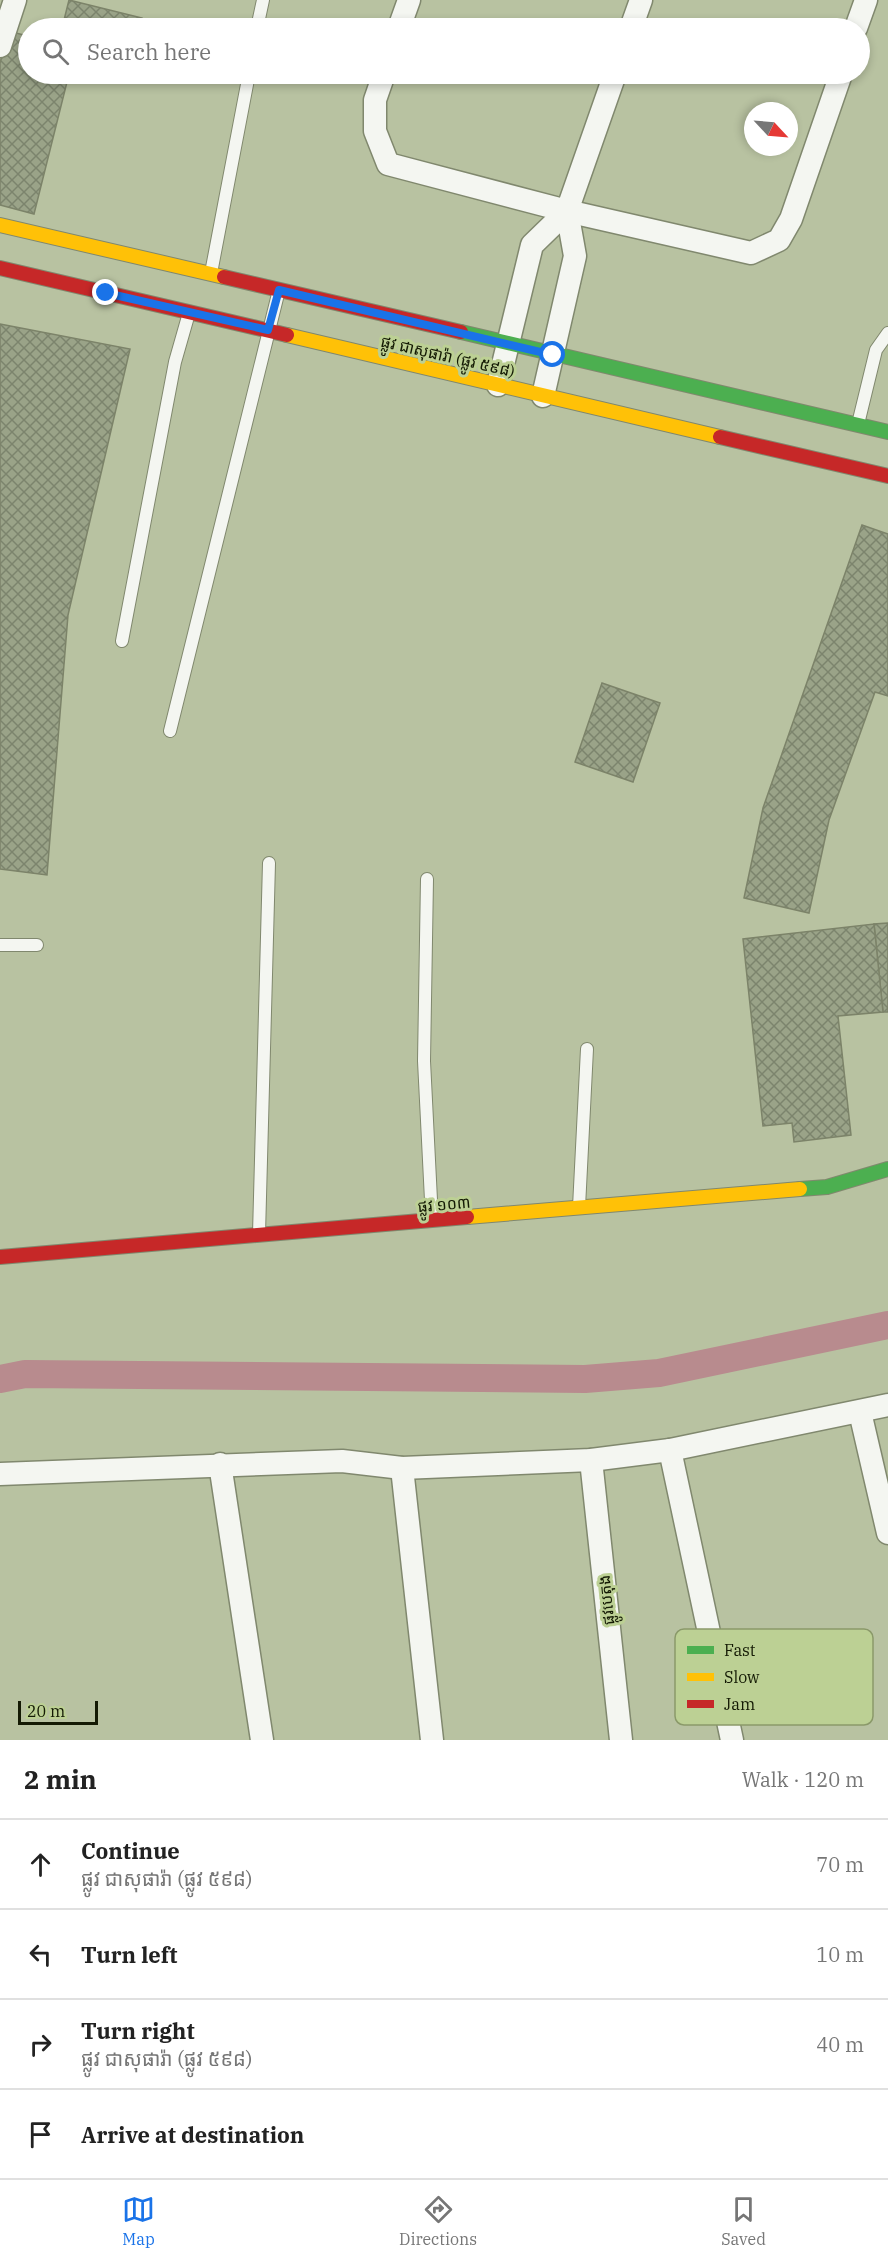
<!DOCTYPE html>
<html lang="en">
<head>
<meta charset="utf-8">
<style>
  body { margin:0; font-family:"IBM Plex Serif","Noto Sans Khmer",serif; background:#f6f6f6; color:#222 }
  .compass { position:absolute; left:744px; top:102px; width:54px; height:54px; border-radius:50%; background:#fff; box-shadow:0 3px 9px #0003; rotate:116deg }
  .scale { position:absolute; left:18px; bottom:15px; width:80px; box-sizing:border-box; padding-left:6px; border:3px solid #141a04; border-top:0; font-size:16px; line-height:21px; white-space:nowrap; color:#141a04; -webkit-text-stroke:4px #bcd094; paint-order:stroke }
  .stop { position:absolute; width:18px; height:18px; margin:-14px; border:4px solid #1a73e8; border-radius:50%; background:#fff }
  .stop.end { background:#1a73e8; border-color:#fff; box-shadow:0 2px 6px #0008 }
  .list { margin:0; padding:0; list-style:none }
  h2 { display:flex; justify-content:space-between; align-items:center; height:78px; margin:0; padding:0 24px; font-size:26px }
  h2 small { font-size:20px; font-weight:400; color:#767676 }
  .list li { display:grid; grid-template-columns:39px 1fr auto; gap:18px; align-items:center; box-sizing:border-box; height:90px; padding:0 24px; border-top:2px solid #e0e0e0 }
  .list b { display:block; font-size:22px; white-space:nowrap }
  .list p { margin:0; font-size:20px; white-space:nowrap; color:#767676 }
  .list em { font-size:20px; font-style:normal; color:#767676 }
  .icon { flex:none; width:33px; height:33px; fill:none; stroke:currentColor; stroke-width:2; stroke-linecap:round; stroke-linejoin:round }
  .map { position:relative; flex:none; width:888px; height:1740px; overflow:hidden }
  .search { position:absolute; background:#fff; box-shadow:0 3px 9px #0003; left:18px; right:18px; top:18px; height:66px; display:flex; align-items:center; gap:15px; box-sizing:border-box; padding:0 21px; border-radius:33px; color:#767676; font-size:22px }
  .sheet { height:438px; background:#fff }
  nav { display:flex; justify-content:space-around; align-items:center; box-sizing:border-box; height:84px; border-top:2px solid #e0e0e0; background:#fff; font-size:16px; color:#767676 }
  nav a { display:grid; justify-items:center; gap:3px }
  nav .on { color:#1a73e8 }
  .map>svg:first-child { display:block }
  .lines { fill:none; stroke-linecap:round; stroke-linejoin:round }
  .canal { stroke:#b88b8e; stroke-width:28 }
  .building { fill:url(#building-cross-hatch); stroke:#7c8369; stroke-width:1.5 }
  .lane-casing { stroke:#80886e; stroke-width:14 }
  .street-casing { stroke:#80886e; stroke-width:25 }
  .fast-casing { stroke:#80886e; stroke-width:16 }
  .slow-casing { stroke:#80886e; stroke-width:16 }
  .jam-casing { stroke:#80886e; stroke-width:16 }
  .lane { stroke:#f4f6f1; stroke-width:12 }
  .street { stroke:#f4f6f1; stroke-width:22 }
  .fast { stroke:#4caf50; stroke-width:14 }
  .slow { stroke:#ffc107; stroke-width:14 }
  .jam { stroke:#c62828; stroke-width:14 }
  .route { stroke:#1a73e8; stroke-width:8 }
  .labels { text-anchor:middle; stroke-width:6; stroke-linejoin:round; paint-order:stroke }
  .street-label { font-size:16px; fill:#141a04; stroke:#bcd094 }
  .key { fill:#bcd094; stroke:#8a9969; stroke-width:1.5 }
  .key-label { font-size:16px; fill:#141a04 }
</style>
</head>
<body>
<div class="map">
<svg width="888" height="1740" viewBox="0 0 888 1740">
  <defs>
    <pattern id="building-cross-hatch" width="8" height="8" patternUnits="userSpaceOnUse" patternTransform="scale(1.5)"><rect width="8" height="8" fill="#9aa388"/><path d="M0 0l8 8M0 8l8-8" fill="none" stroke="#7c846d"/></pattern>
  </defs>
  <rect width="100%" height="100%" fill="#b8c2a1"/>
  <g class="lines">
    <polyline class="canal" points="0,1379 25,1374 585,1379 659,1373 888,1325"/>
  </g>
  <g class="building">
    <polygon points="69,0 142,18 139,28 62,28"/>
    <polygon points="8,31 28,36 28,74 69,74 34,214 0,205 0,63"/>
    <polygon points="0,324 130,349 68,615 47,875 0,869"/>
    <polygon points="862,525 888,534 888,696 875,692 829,820 809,913 744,898 763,808"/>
    <polygon points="602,683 660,703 633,782 575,762"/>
    <polygon points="888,923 888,1012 883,1012 874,924"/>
    <polygon points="874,924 883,1012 838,1016 851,1135 794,1142 792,1123 763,1126 743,939"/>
  </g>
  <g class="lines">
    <g class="lane-casing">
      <g id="lane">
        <polyline points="257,28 263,0"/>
        <polyline points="211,273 249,74"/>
        <polyline points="858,424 876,350 888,333"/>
        <polyline points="122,641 175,362 189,313"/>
        <polyline points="170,731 279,290"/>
        <polyline points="427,879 424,1061 432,1220"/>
        <polyline points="0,945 37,945"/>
        <polyline points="579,1207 587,1049"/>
        <polyline points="259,1234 269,863"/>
      </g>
    </g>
    <g class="street-casing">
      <g id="street">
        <polyline points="399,28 409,0"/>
        <polyline points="631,28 641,0"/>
        <polyline points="856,28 866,0"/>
        <polyline points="0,46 15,0"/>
        <polyline points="384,74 375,100 375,131 388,164 567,211 751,253 779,240 791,219 841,74"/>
        <polyline points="498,385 532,245 567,211 615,74"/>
        <polyline points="543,396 575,256 567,211"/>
        <polyline points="860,1412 888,1533"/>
        <polyline points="670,1450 732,1740"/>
        <polyline points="591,1460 621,1740"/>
        <polyline points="220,1464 262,1740"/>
        <polyline points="402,1468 432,1740"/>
        <polyline points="0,1474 342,1461 402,1468 591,1460 670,1450 888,1405"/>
      </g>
    </g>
    <g class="fast-casing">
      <g id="fast">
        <polyline points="461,332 888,432"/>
        <polyline points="800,1189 827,1187 888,1169"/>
      </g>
    </g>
    <g class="slow-casing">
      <g id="slow">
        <polyline points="0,225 224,277"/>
        <polyline points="287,335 720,437"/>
        <polyline points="467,1217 800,1189"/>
      </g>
    </g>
    <g class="jam-casing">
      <g id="jam">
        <polyline points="0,268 287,335"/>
        <polyline points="224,277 461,332"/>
        <polyline points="720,437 888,476"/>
        <polyline points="0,1257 467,1217"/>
      </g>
    </g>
    <use href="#lane" class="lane"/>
    <use href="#street" class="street"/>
    <use href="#fast" class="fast"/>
    <use href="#slow" class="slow"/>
    <use href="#jam" class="jam"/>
  </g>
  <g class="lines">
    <polyline class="route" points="106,293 268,330 279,290 553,355"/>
  </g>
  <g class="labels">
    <g class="street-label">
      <text transform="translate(448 356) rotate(13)" y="6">ផ្លូវ ជាសុផារ៉ា (ផ្លូវ ៥៩៨)</text>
      <text transform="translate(444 1204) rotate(-5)" y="6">ផ្លូវ ១០៣</text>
      <text transform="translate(606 1600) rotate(-96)" y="6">ផ្លូវបេតុង</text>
    </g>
  </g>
  <rect x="675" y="1629" width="198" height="96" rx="9" class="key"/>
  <rect x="687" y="1646" width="27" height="8" fill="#4caf50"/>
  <rect x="687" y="1673" width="27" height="8" fill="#ffc107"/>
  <rect x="687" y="1700" width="27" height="8" fill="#c62828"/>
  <g class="key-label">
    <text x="724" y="1656">Fast</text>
    <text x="724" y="1683">Slow</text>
    <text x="724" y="1710">Jam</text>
  </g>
</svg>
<svg class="compass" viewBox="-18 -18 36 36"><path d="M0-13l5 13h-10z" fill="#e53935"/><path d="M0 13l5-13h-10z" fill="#767676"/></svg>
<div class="scale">20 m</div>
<div class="stop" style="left:553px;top:355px"></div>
<div class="stop end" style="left:106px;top:293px"></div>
<div class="search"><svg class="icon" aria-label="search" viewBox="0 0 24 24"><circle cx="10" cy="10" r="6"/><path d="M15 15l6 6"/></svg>Search here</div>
</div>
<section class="sheet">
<h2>2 min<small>Walk · 120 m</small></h2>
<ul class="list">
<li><svg class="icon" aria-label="ahead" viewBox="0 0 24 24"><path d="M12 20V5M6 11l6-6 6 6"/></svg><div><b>Continue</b><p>ផ្លូវ ជាសុផារ៉ា (ផ្លូវ ៥៩៨)</p></div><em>70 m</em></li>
<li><svg class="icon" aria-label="left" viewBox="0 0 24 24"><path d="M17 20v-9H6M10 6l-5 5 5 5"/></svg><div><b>Turn left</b></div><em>10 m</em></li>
<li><svg class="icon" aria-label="right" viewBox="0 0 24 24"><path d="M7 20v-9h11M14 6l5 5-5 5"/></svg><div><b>Turn right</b><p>ផ្លូវ ជាសុផារ៉ា (ផ្លូវ ៥៩៨)</p></div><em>40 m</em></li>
<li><svg class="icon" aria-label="arrive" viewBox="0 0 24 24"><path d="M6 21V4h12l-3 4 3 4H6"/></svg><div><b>Arrive at destination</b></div></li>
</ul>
</section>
<nav>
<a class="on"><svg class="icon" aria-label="map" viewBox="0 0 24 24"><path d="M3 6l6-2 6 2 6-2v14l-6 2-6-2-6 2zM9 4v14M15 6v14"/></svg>Map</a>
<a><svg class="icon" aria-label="directions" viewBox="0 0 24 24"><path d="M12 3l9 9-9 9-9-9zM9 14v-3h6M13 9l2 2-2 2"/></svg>Directions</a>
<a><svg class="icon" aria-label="saved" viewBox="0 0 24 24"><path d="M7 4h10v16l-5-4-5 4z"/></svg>Saved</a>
</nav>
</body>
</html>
